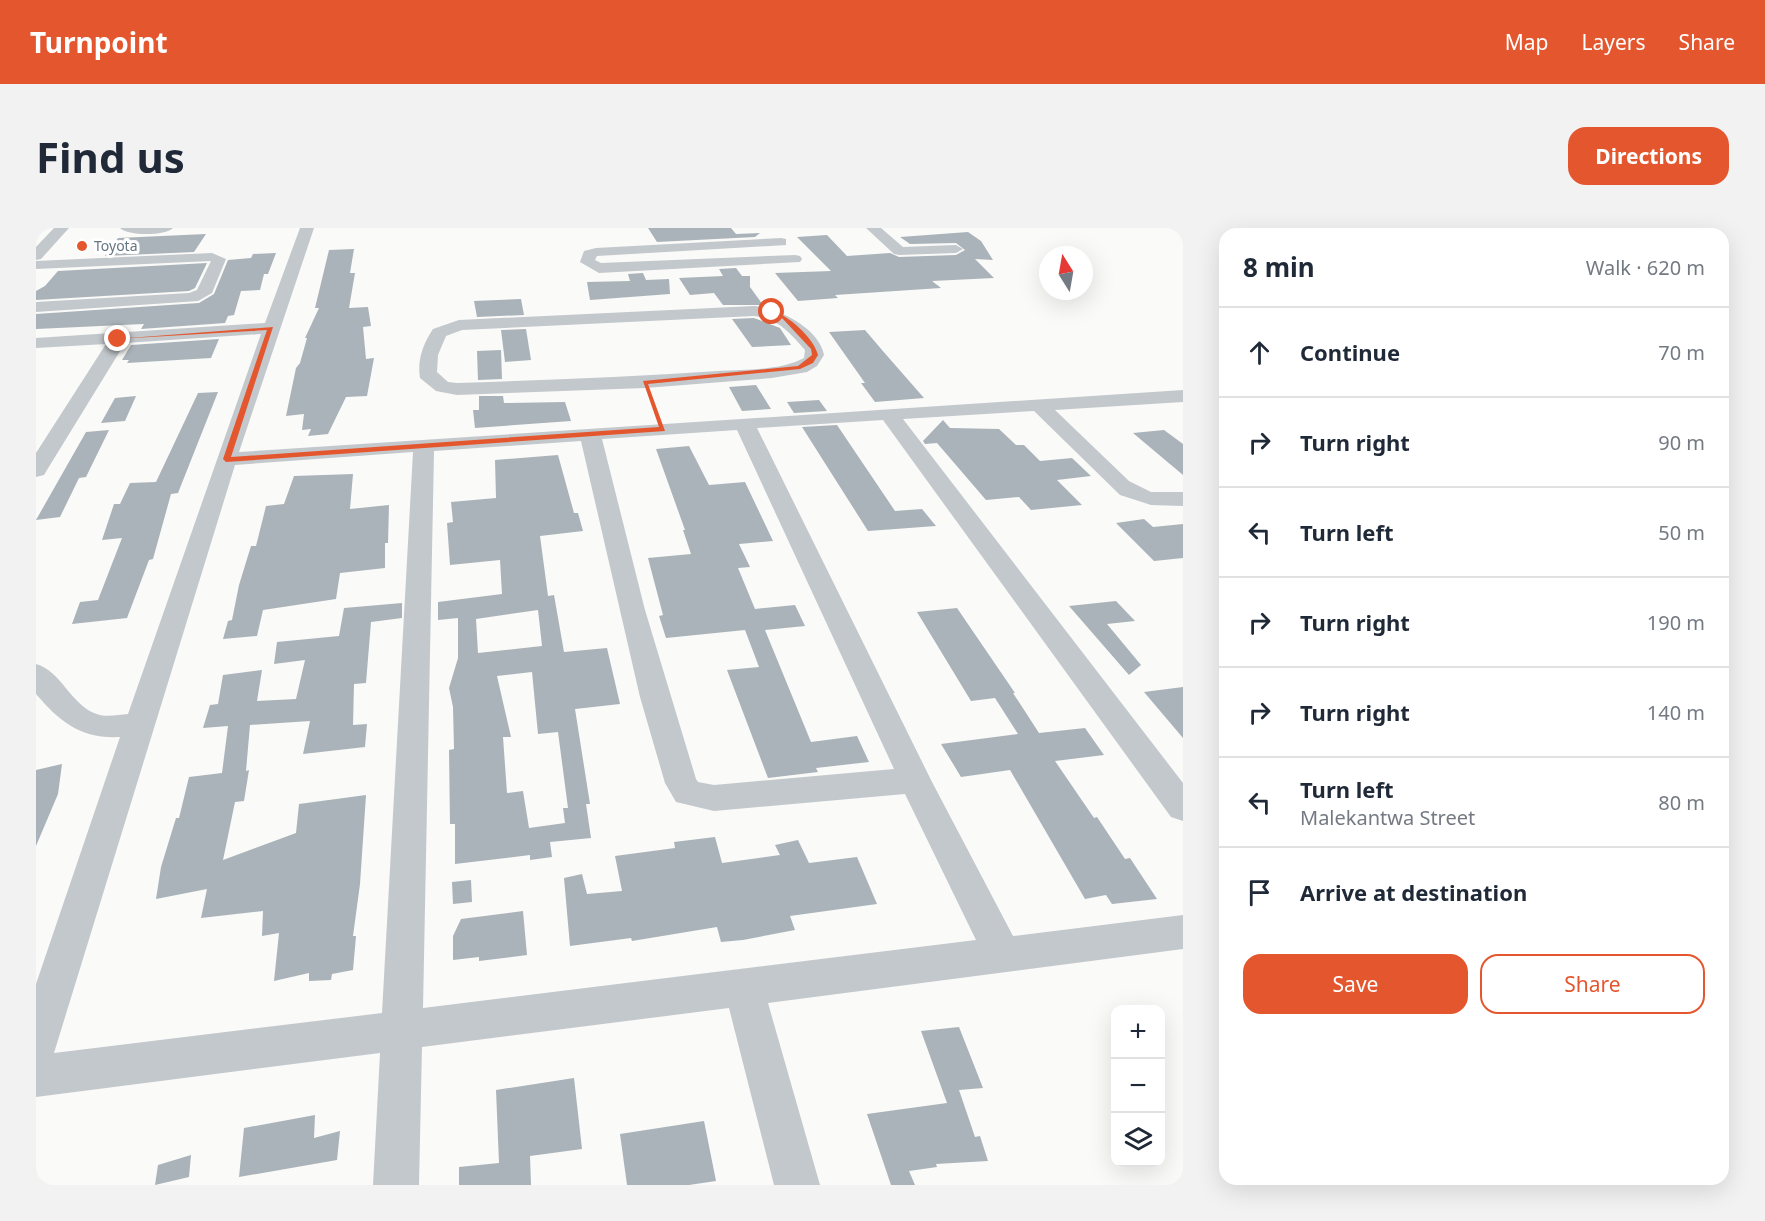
<!DOCTYPE html>
<html lang="en">
<head>
<meta charset="utf-8">
<style>
  body { margin:0; font-family:"Noto Sans",sans-serif; background:#f2f2f3; color:#1f2937 }
  .controls { position:absolute; right:18px; bottom:18px; display:grid; overflow:hidden; border-radius:12px; box-shadow:0 6px 24px #0002 }
  .controls button { width:54px; height:54px; display:grid; place-items:center; padding:0; border:0; border-bottom:2px solid #e0e1e3; background:#fff; color:#1f2937; font:30px sans-serif }
  .compass { position:absolute; left:1003px; top:18px; width:54px; height:54px; border-radius:50%; background:#fff; box-shadow:0 6px 24px #0002; rotate:349deg }
  .stop { position:absolute; width:18px; height:18px; margin:-14px; border:4px solid #e4572e; border-radius:50%; background:#fff }
  .stop.end { background:#e4572e; border-color:#fff; box-shadow:0 2px 6px #0008 }
  .list { margin:0; padding:0; list-style:none }
  h2 { display:flex; justify-content:space-between; align-items:center; height:78px; margin:0; padding:0 24px; font-size:26px }
  h2 small { font-size:20px; font-weight:400; color:#747a83 }
  .list li { display:grid; grid-template-columns:39px 1fr auto; gap:18px; align-items:center; box-sizing:border-box; height:90px; padding:0 24px; border-top:2px solid #e0e1e3 }
  .list b { display:block; font-size:22px; white-space:nowrap }
  .list p { margin:0; font-size:20px; white-space:nowrap; color:#747a83 }
  .list em { font-size:20px; font-style:normal; color:#747a83 }
  .actions { display:flex; gap:12px; padding:18px 24px }
  .actions a { flex:1; padding:14px 0; border:2px solid #e4572e; border-radius:18px; text-align:center; font-size:21px; color:#e4572e }
  .actions .main { background:#e4572e; color:#fff }
  .icon { flex:none; width:33px; height:33px; fill:none; stroke:currentColor; stroke-width:2; stroke-linecap:round; stroke-linejoin:round }
  .map { position:relative; flex:none; width:1147px; height:957px; overflow:hidden; border-radius:18px }
  header { display:flex; align-items:center; gap:36px; box-sizing:border-box; height:84px; padding:0 30px; background:#e4572e; color:#fff }
  header strong { font-size:28px }
  nav { display:flex; gap:33px; margin-inline-start:auto; font-size:21px }
  .intro { display:flex; align-items:center; justify-content:space-between; box-sizing:border-box; height:144px; padding:0 36px }
  h1 { margin:0; font-size:42px }
  .button { padding:15px 27px; border-radius:18px; background:#e4572e; color:#fff; font-size:21px; font-weight:700 }
  main { display:flex; gap:36px; padding:0 36px }
  aside { flex:1; background:#fff; border-radius:18px; box-shadow:0 6px 24px #0002 }
  .map>svg:first-child { display:block }
  .building { fill:#aab3b9; fill-rule:evenodd }
  .lines { fill:none; stroke-linecap:round; stroke-linejoin:round }
  .minor { fill:#c3c8cc; fill-rule:evenodd }
  .route { fill:#e4572e }
  .poi-dot { fill:#e4572e; stroke:#fff; stroke-width:2 }
  .labels { text-anchor:middle; stroke-width:6; stroke-linejoin:round; paint-order:stroke }
  .far-poi-label { font-size:14px; fill:#657683; stroke:#fff; text-anchor:start }
</style>
</head>
<body>
<header>
<strong>Turnpoint</strong>
<nav><a>Map</a><a>Layers</a><a>Share</a></nav>
</header>
<div class="intro"><h1>Find us</h1><a class="button">Directions</a></div>
<main>
<div class="map">
<svg width="1147" height="957" viewBox="0 0 1147 957">
  <rect width="100%" height="100%" fill="#fafaf8"/>
  <g class="building">
    <polygon points="612,0 695,0 700,6 724,5 719,9 621,14"/>
    <polygon points="932,4 945,13 957,32 939,31 958,50 896,53 905,60 799,67 802,70 762,73 739,45 795,43 761,9 791,7 811,28 854,25 863,29 920,27 929,22 920,15 874,16 864,9"/>
    <polygon points="170,6 158,24 69,28 82,10"/>
    <polygon points="318,21 314,45 319,45 313,80 332,79 335,98 327,99 330,131 338,130 331,168 310,169 292,206 272,208 275,201 266,202 268,186 250,188 260,140 264,135 271,110 269,110 283,80 279,80 293,22"/>
    <polygon points="240,25 232,46 228,46 224,62 205,63 198,87 192,88 189,95 105,101 108,96 0,101 0,86 163,75 178,66 192,32 215,30 217,26"/>
    <polygon points="171,35 159,60 153,63 0,72 0,63 9,58 22,43"/>
    <polygon points="700,40 706,48 714,48 714,59 727,77 687,77 678,65 654,67 643,50 687,48 683,41"/>
    <polygon points="607,45 610,52 633,51 634,66 554,72 551,54 594,53 592,46"/>
    <polygon points="485,71 488,87 441,89 438,73"/>
    <polygon points="718,90 744,100 755,117 716,119 696,91"/>
    <polygon points="490,101 495,132 469,134 465,102"/>
    <polygon points="829,102 846,122 888,170 839,174 825,155 829,155 793,104"/>
    <polygon points="183,111 175,130 91,135 93,132 86,132 95,117"/>
    <polygon points="465,122 466,151 442,152 441,123"/>
    <polygon points="720,157 735,181 706,183 693,159"/>
    <polygon points="182,164 142,265 135,266 117,331 113,332 91,390 36,396 44,374 62,372 86,310 66,312 78,276 84,276 94,255 120,254 162,165"/>
    <polygon points="100,168 89,193 65,195 79,170"/>
    <polygon points="443,168 467,168 468,175 529,174 535,193 439,200 437,182 443,182"/>
    <polygon points="783,172 791,183 758,185 751,174"/>
    <polygon points="907,192 914,200 963,201 980,217 988,217 1004,233 1036,230 1055,248 1021,252 1046,277 995,282 983,269 950,272 901,215 889,216 887,213"/>
    <polygon points="801,197 859,283 886,281 900,298 832,303 766,199"/>
    <polygon points="73,202 50,249 43,250 24,289 0,292 50,204"/>
    <polygon points="1128,202 1147,216 1147,247 1097,205"/>
    <polygon points="653,218 673,257 709,254 737,313 703,316 714,339 702,340 719,381 759,377 769,398 729,402 775,514 821,508 833,534 780,540 782,544 732,550 691,442 723,439 709,402 630,410 623,388 627,387 612,330 655,326 647,302 649,302 620,221"/>
    <path d="M 522,227 L 538,285 L 542,285 L 547,303 L 504,308 L 512,368 L 518,367 L 528,424 L 571,420 L 584,476 L 539,481 L 554,576 L 550,576 L 555,610 L 514,614 L 516,629 L 494,632 L 494,627 L 419,636 L 419,596 L 414,596 L 413,522 L 418,521 L 417,479 L 413,460 L 422,430 L 422,390 L 402,392 L 402,374 L 466,366 L 464,332 L 414,337 L 411,295 L 417,294 L 415,274 L 460,270 L 459,232 ZM 502,382 L 506,418 L 442,425 L 440,391 ZM 496,444 L 502,506 L 522,504 L 532,580 L 527,580 L 529,595 L 493,600 L 487,563 L 471,565 L 467,509 L 475,509 L 461,448 Z"/>
    <polygon points="317,246 314,281 353,277 352,315 349,315 349,340 304,345 300,371 227,382 221,408 187,411 192,393 196,392 203,357 215,318 220,318 230,278 248,276 258,248"/>
    <polygon points="1108,291 1117,299 1147,296 1147,330 1118,333 1080,295"/>
    <polygon points="1080,373 1099,393 1071,396 1105,437 1093,447 1033,378"/>
    <polygon points="366,375 366,390 335,394 330,455 318,456 317,497 331,496 329,519 267,526 274,493 214,497 210,543 213,542 208,573 199,574 187,632 260,605 263,576 330,567 324,656 317,708 320,708 317,742 296,746 295,752 273,753 273,745 238,753 243,705 226,708 227,683 165,690 171,661 120,671 125,639 140,590 143,590 153,549 186,545 192,498 167,500 174,477 182,476 187,447 226,442 221,473 260,471 269,432 238,436 241,414 303,408 308,380"/>
    <polygon points="921,380 979,465 977,465 1003,505 1049,500 1068,527 1019,533 1058,590 1061,589 1089,631 1094,630 1121,671 1076,676 1070,667 1049,671 974,542 925,549 905,516 982,506 959,470 935,473 881,384"/>
    <polygon points="1147,459 1147,510 1108,464"/>
    <polygon points="26,536 22,566 0,618 0,542"/>
    <polygon points="679,609 686,635 744,627 739,617 762,612 773,635 821,629 841,676 754,688 759,702 707,712 685,714 681,699 596,713 595,710 534,718 528,650 546,646 551,666 586,663 579,628 639,620 638,614"/>
    <polygon points="435,652 436,674 417,676 416,654"/>
    <polygon points="487,683 491,727 443,733 443,729 417,732 417,708 425,691"/>
    <polygon points="923,799 947,860 923,862 939,909 944,908 952,933 900,936 901,939 873,943 879,957 855,957 831,886 911,875 885,803"/>
    <polygon points="538,850 546,921 494,928 495,957 423,957 423,939 463,935 460,862"/>
    <polygon points="279,887 278,910 304,903 301,932 203,949 208,900"/>
    <polygon points="668,893 680,953 653,957 591,957 584,906"/>
    <polygon points="155,927 153,949 119,957 122,937"/>
  </g>
  <g class="lines">
    <g class="minor">
      <polygon points="18,0 33,0 5,31 0,32 0,19"/>
      <path d="M 84,0 L 137,0 C 129,8 92,8 84,0 Z"/>
      <path d="M 264,0 L 278,0 L 203,224 L 1147,162 L 1147,174 L 1019,182 L 1093,253 L 1115,264 L 1147,264 L 1147,278 L 1115,277 L 1084,267 L 998,183 L 867,191 L 1147,555 L 1147,593 L 1135,589 L 847,192 L 721,200 L 895,552 L 977,708 L 1147,687 L 1147,721 L 732,775 L 784,957 L 738,957 L 693,780 L 386,819 L 383,957 L 337,957 L 344,825 L 0,869 L 0,756 L 84,509 C 45,511 24,494 0,466 L 0,436 C 25,443 34,475 58,485 C 68,490 82,487 92,486 L 225,106 L 89,115 L 11,242 L 8,247 L 0,249 L 0,225 L 70,116 L 0,120 L 0,110 L 229,95 ZM 701,202 L 858,541 L 678,557 L 662,554 L 660,551 L 609,382 L 566,211 ZM 545,213 L 604,469 L 629,555 L 640,574 L 678,583 L 869,566 L 940,712 L 387,780 L 398,223 ZM 377,224 L 346,785 L 18,825 L 199,237 Z"/>
      <polygon points="830,0 845,0 867,19 920,17 927,21 920,25 863,27 858,26"/>
      <polygon points="745,10 750,11 750,17 561,28 559,32 565,35 759,27 764,28 766,31 764,34 563,45 544,34 548,23 560,20"/>
      <polygon points="176,25 190,31 176,65 162,73 0,84 0,74 153,65 161,62 175,33 0,41 0,33"/>
      <path d="M 718,78 C 743,80 783,100 788,127 L 781,138 L 771,144 L 736,150 L 609,160 L 421,167 L 400,163 L 384,150 C 381,132 387,116 397,101 L 423,92 ZM 718,88 C 742,90 754,105 769,122 L 768,130 C 744,143 709,141 682,143 C 595,149 508,152 421,155 L 412,154 L 401,144 L 402,127 L 410,108 L 426,102 Z"/>
    </g>
  </g>
  <path class="route" d="M 734,83 C 751,85 778,110 782,127 L 777,135 L 764,141 L 612,156 L 629,203 L 190,234 L 187,231 L 231,102 L 80,111 L 237,99 L 195,229 L 623,199 L 607,153 L 762,138 L 776,127 L 775,121 L 747,91 Z"/>
  <circle class="poi-dot" cx="46" cy="18" r="6"/>
  <g class="labels">
    <g class="far-poi-label">
      <text x="58" y="23">Toyota</text>
    </g>
  </g>
</svg>
<div class="controls">
<button>+</button>
<button>−</button>
<button><svg class="icon" aria-label="layers" viewBox="0 0 24 24"><path d="M12 4l9 5-9 5-9-5zM3 14l9 5 9-5"/></svg></button>
</div>
<svg class="compass" viewBox="-18 -18 36 36"><path d="M0-13l5 13h-10z" fill="#e53935"/><path d="M0 13l5-13h-10z" fill="#747a83"/></svg>
<div class="stop" style="left:736px;top:84px"></div>
<div class="stop end" style="left:82px;top:111px"></div>
</div>
<aside>
<h2>8 min<small>Walk · 620 m</small></h2>
<ul class="list">
<li><svg class="icon" aria-label="ahead" viewBox="0 0 24 24"><path d="M12 20V5M6 11l6-6 6 6"/></svg><div><b>Continue</b></div><em>70 m</em></li>
<li><svg class="icon" aria-label="right" viewBox="0 0 24 24"><path d="M7 20v-9h11M14 6l5 5-5 5"/></svg><div><b>Turn right</b></div><em>90 m</em></li>
<li><svg class="icon" aria-label="left" viewBox="0 0 24 24"><path d="M17 20v-9H6M10 6l-5 5 5 5"/></svg><div><b>Turn left</b></div><em>50 m</em></li>
<li><svg class="icon" aria-label="right" viewBox="0 0 24 24"><path d="M7 20v-9h11M14 6l5 5-5 5"/></svg><div><b>Turn right</b></div><em>190 m</em></li>
<li><svg class="icon" aria-label="right" viewBox="0 0 24 24"><path d="M7 20v-9h11M14 6l5 5-5 5"/></svg><div><b>Turn right</b></div><em>140 m</em></li>
<li><svg class="icon" aria-label="left" viewBox="0 0 24 24"><path d="M17 20v-9H6M10 6l-5 5 5 5"/></svg><div><b>Turn left</b><p>Malekantwa Street</p></div><em>80 m</em></li>
<li><svg class="icon" aria-label="arrive" viewBox="0 0 24 24"><path d="M6 21V4h12l-3 4 3 4H6"/></svg><div><b>Arrive at destination</b></div></li>
</ul>
<div class="actions"><a class="main">Save</a><a>Share</a></div>
</aside>
</main>
</body>
</html>
